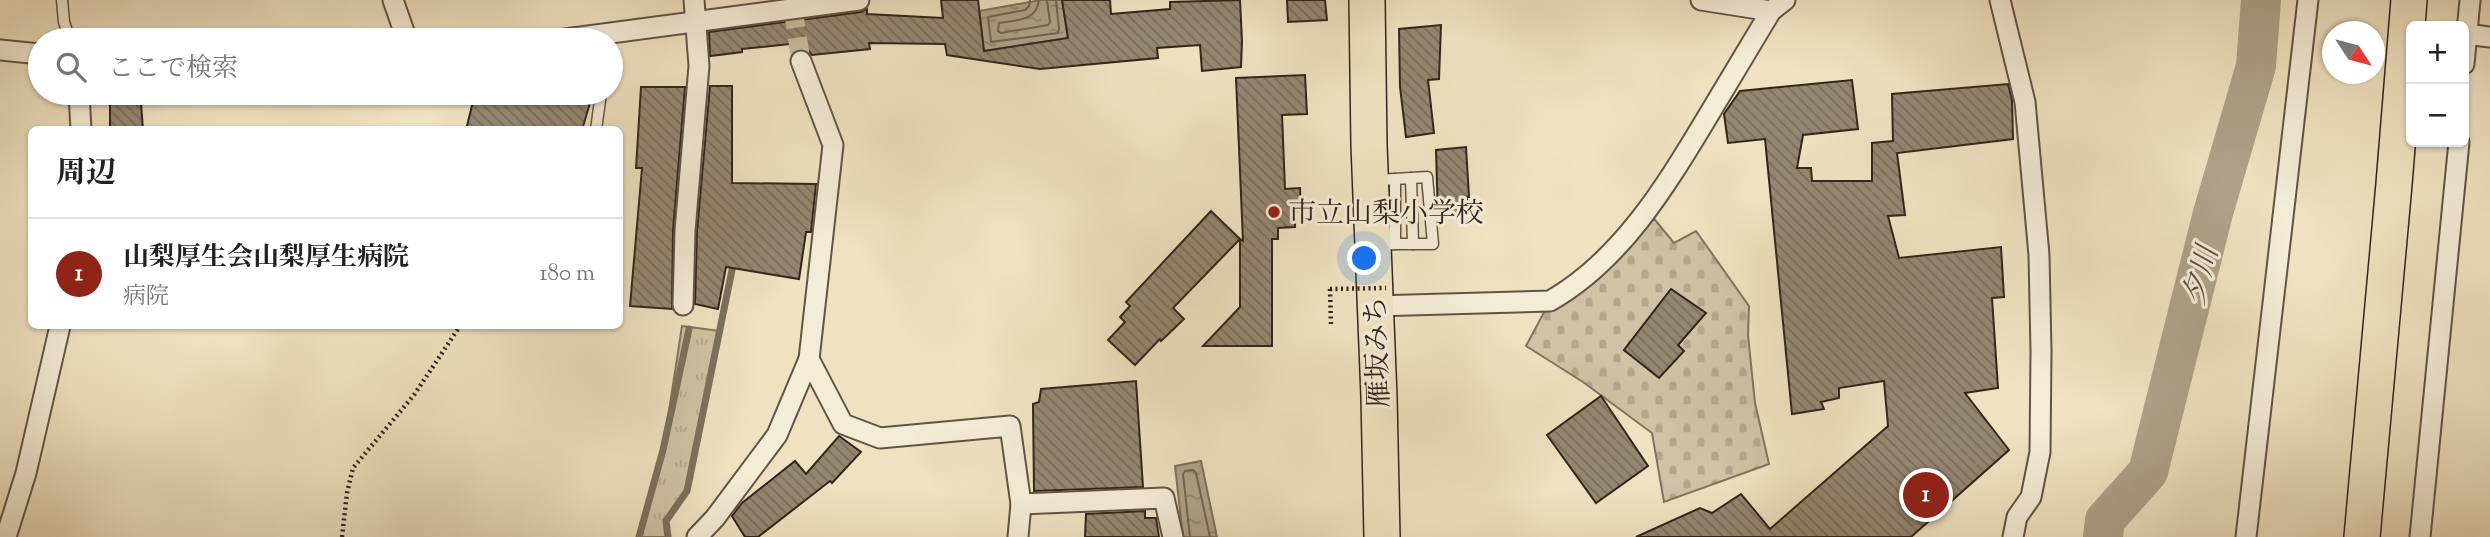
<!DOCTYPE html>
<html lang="ja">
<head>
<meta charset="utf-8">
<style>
  body { margin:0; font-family:"Sorts Mill Goudy","Noto Serif JP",serif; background:#f6f6f6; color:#222 }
  .controls { position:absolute; right:21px; top:21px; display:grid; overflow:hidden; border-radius:10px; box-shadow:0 2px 5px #0004 }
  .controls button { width:63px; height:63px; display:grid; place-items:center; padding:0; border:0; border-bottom:2px solid #e0e0e0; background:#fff; color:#222; font:35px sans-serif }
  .compass { position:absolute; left:2322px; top:21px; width:63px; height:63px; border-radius:50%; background:#fff; box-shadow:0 2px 5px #0004; rotate:126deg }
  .you { position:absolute; left:1365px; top:259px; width:24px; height:24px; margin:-18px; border:5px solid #fff; border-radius:50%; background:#1a73e8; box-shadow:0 0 0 10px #1a73e833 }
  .badge { display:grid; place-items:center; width:46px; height:46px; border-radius:50%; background:#8f2418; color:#fff; font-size:23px; font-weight:700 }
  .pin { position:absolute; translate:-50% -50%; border:4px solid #fff; box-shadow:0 2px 7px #0006 }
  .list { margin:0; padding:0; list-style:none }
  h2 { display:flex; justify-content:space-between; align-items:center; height:91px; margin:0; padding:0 28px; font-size:30px }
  h2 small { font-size:23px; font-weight:400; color:#767676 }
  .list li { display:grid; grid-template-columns:46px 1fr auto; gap:21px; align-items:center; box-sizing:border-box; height:112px; padding:0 28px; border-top:2px solid #e0e0e0 }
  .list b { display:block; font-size:26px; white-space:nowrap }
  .list p { margin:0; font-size:23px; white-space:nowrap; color:#767676 }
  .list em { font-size:23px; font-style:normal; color:#767676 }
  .icon { flex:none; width:38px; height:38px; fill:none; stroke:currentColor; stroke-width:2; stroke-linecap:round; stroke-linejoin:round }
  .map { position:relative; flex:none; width:2490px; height:537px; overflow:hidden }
  .search { position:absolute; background:#fff; box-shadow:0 2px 5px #0004; left:28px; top:28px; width:595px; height:77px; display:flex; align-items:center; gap:18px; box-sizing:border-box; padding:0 24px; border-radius:38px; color:#767676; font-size:26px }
  .panel { position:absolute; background:#fff; box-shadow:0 2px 5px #0004; left:28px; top:126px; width:595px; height:203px; border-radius:10px }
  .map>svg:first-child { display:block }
  .grass { fill:url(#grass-tufts); stroke:#807460; stroke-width:2 }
  .cemetery { fill:url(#cemetery-stones); stroke:#807460; stroke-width:2; fill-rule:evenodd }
  .water { fill:url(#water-ripples); stroke:#7c705d; stroke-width:2 }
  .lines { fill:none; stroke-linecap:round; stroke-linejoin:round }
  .shore { stroke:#706452; stroke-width:2 }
  .stream { stroke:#7c705d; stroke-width:7 }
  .river { stroke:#aea289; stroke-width:40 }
  .building { fill:url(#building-back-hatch); stroke:#31251b; stroke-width:2 }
  .street-tunnel { stroke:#c9bca0; stroke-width:19; stroke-dasharray:19 10; stroke-linecap:butt }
  .lane-casing { stroke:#605444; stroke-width:13 }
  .street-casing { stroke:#605444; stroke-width:23 }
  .highway-casing { stroke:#31251b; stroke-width:38 }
  .path { stroke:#31251b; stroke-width:4.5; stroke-dasharray:2 3.5; stroke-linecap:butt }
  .lane { stroke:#f5ecd7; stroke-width:10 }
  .street { stroke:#f5ecd7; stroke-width:19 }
  .highway { stroke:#efe2c1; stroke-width:35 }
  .path-bridge { stroke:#31251b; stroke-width:4.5; stroke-dasharray:2 3.5; stroke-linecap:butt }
  .poi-dot { fill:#8f2418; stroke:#f5ecd7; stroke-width:2.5 }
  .labels { text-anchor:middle; stroke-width:6; stroke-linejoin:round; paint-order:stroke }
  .poi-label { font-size:28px; fill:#31251b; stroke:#f5ecd7; text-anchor:start }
  .street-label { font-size:28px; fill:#31251b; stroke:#f5ecd7 }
  .water-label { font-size:30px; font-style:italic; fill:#5d5142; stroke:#f5ecd7 }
</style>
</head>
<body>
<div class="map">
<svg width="2490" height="537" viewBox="0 0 2490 537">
  <defs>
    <pattern id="grass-tufts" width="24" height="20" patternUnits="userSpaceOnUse" patternTransform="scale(1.75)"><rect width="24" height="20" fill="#cfc2a5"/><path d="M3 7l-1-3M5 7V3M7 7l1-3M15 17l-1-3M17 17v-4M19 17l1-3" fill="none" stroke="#b2a78d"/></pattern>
    <pattern id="cemetery-stones" width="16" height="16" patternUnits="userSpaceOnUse" patternTransform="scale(1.75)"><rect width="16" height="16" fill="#cfc2a5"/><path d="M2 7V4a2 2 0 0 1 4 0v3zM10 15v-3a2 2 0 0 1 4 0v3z" fill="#b2a78d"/></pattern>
    <pattern id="water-ripples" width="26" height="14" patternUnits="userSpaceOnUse" patternTransform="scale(1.75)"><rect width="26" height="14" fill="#aea289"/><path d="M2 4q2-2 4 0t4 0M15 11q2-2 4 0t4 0" fill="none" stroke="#8e846f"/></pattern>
    <pattern id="building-back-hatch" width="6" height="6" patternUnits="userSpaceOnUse" patternTransform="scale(1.75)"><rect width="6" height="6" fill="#948771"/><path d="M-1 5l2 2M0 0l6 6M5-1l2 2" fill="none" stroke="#796e5c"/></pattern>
  </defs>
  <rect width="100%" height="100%" fill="#efe2c1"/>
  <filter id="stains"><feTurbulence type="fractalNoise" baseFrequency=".00286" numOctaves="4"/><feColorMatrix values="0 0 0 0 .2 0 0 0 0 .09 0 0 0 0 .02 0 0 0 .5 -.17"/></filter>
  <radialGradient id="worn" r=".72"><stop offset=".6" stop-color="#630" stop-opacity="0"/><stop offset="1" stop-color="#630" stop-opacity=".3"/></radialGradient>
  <polygon class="grass" points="682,326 720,331 687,491 666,521 668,537 639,537 663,450"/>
  <path class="cemetery" d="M 1646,209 L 1674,243 L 1696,231 L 1749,306 L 1748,335 L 1755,403 L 1769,464 L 1664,502 L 1652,433 L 1583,382 L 1526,346 L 1550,301 ZM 1671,289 L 1705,313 L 1678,345 L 1650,369 L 1624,350 Z"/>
  <g class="water">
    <polygon points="1041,0 1062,0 1068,38 984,51 979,11"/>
    <polygon points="1201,461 1217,537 1183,537 1175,466"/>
  </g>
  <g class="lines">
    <g class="shore">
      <polyline points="1030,0 1029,6 1025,10 988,17 991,42 1058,33 1059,29 1056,0"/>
      <path d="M 1039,0 C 1037,21 1016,20 999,23 L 998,31 L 1001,33 L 1048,25 L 1050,22 L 1047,0"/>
      <polyline points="1190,537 1183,474 1185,471 1193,470 1196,473 1210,537"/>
    </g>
    <g class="stream">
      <polyline points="639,537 663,450 689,329"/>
      <polyline points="668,537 666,521 687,491 732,270"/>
    </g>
    <polyline class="river" points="2103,537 2105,520 2148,472 2213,213 2256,66 2261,0"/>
  </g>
  <g class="building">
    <polygon points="941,0 978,0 984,51 1068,38 1062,0 1110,0 1111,14 1170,9 1170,2 1240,0 1242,41 1241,67 1202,71 1200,45 1157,48 1158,58 1040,69 947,55 945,44 869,43 870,49 812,55 807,49 791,50 790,44 742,49 742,52 710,56 709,32 861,12 867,9 867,14 943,18"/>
    <polygon points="1287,0 1325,0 1327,20 1288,22"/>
    <polygon points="1441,25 1439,79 1428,80 1434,133 1406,137 1400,87 1399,29"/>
    <polygon points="1305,75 1307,114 1282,115 1285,189 1300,188 1301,212 1295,212 1295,227 1278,228 1278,239 1272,239 1272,346 1203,346 1240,307 1240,239 1243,241 1236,78"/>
    <polygon points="1852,80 1858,129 1803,135 1797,168 1811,168 1812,181 1872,181 1872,143 1893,141 1892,94 2008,84 2012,100 2013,139 1897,153 1905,215 1888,216 1899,258 2001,247 2004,297 1992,298 1998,388 1965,393 2009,450 1911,537 1636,537 1700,508 1712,513 1741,494 1770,529 1888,426 1884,381 1839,388 1839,398 1821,402 1824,409 1792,414 1765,139 1728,143 1724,114 1740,91"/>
    <polygon points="710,86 732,86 732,183 816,184 811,232 806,232 799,279 726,267 718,309 695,304 697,232"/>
    <polygon points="641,87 685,87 673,230 672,309 630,306 642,168 636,168"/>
    <polygon points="475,93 593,93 582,130 466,130"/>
    <polygon points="110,102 141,103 143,130 110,130"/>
    <polygon points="1466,147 1469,197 1467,197 1467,213 1438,217 1436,150"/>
    <polygon points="1211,211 1240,239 1173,308 1184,319 1161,341 1160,339 1135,365 1108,340 1125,322 1120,317 1130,306 1126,302"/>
    <polygon points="1671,289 1706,313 1678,345 1684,351 1659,378 1624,350"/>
    <polygon points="1136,381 1143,487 1034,491 1033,404 1039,402 1041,389"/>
    <polygon points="1601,396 1648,466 1596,503 1547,435"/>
    <polygon points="839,436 861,452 832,483 830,481 758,537 745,537 732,516 742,503 795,461 806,474"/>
    <polygon points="1145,511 1145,518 1156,518 1159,537 1085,537 1086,514"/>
  </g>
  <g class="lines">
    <polyline class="street-tunnel" points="793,9 801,61"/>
    <g class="lane-casing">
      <g id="lane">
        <polyline points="62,0 64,22 70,40"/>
        <polyline points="596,130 601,93"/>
        <polyline points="1411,178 1427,177 1433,244 1413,244"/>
        <polyline points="1377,180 1395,179 1395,244 1378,245"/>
        <polyline points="1395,244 1413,244 1411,178 1395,179"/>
      </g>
    </g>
    <g class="street-casing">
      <g id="street">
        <polyline points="393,0 407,40"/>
        <polyline points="1701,0 1771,11"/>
        <polyline points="2000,0 2025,102 2039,255 2041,351 2040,452 2031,497 2017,517 2013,537"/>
        <polyline points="2466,34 2490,37"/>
        <polyline points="558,40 859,0"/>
        <polyline points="0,50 40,54"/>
        <polyline points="801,61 833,145 809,359"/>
        <polyline points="2464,64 2470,0"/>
        <polyline points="79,93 81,130"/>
        <polyline points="683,305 685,231 699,66 694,0"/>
        <path d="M 1374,306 L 1550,301 C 1620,261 1664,189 1705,121 C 1727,85 1749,48 1771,11 L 1785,0"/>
        <polyline points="1021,504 1164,498 1173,537"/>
        <polyline points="6,537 26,473 60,326"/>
        <polyline points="697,537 715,518 777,435 809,359 843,424 880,438 1010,426 1021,504 1018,537"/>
        <polyline points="2246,537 2308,0"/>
        <polyline points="2420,537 2459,142"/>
      </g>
    </g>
    <g class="highway-casing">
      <g id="highway">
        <polyline points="1367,0 1369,145 1379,397 1382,537"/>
        <polyline points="2362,537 2394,184 2409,0"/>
      </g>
    </g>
    <g class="path">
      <polyline points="1330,289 1331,326"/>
      <polyline points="342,537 347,493 353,468 414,395 460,326"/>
    </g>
    <use href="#lane" class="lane"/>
    <use href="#street" class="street"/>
    <use href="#highway" class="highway"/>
    <polyline class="path-bridge" points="1330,289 1386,288"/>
  </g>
  <circle class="poi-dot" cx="1274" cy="212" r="7"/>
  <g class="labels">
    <g class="poi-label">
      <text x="1288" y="222">市立山梨小学校</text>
    </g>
    <g class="street-label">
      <text transform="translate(1376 352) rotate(-92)" y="10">雁坂みち</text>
    </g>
    <g class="water-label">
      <text transform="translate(2200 276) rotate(-75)" y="10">夕川</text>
    </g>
  </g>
  <rect width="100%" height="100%" filter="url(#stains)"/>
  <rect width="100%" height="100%" fill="url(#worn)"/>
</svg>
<div class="controls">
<button>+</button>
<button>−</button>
</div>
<svg class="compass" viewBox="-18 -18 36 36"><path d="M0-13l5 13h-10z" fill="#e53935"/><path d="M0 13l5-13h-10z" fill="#767676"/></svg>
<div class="you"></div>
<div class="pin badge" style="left:1926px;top:495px">1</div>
<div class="search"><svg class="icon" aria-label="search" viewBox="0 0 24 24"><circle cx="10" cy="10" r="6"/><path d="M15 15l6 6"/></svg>ここで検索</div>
<section class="panel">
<h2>周辺<small></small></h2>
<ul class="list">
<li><span class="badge">1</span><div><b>山梨厚生会山梨厚生病院</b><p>病院</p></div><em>180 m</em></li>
</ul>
</section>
</div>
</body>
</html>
